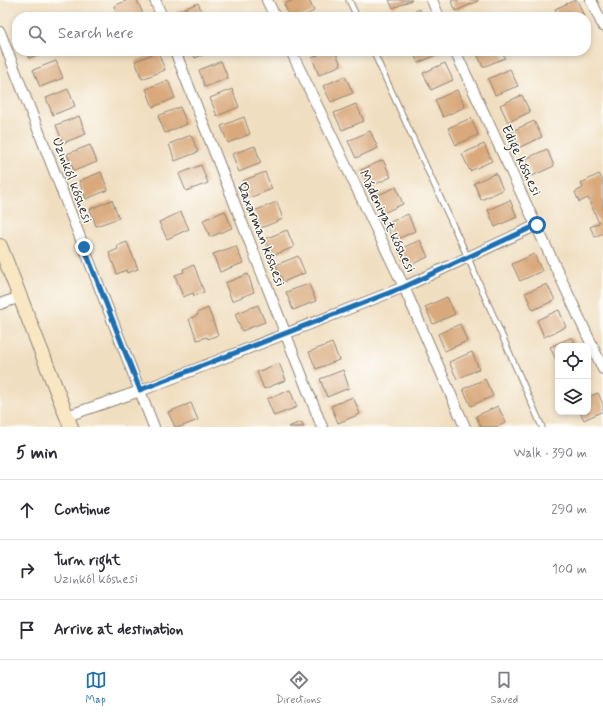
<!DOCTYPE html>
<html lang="en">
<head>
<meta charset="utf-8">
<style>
  body { margin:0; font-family:Mynerve,sans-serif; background:#f7f7f7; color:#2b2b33 }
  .controls { position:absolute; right:12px; bottom:12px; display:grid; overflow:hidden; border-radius:8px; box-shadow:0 2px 6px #0003 }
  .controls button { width:36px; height:36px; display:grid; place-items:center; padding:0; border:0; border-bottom:1px solid #e1e1e2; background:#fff; color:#2b2b33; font:20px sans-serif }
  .stop { position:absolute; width:12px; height:12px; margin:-9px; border:3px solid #1f6fb2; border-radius:50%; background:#fff }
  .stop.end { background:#1f6fb2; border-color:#fff; box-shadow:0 1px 4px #0008 }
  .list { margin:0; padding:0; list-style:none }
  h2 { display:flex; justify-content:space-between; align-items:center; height:52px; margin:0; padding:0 16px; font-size:17px }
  h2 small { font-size:13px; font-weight:400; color:#7c7c81 }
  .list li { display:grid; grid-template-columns:26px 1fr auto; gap:12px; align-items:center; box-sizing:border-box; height:60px; padding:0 16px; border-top:1px solid #e1e1e2 }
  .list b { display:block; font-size:15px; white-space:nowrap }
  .list p { margin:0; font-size:13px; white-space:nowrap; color:#7c7c81 }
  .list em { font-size:13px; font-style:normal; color:#7c7c81 }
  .icon { flex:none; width:22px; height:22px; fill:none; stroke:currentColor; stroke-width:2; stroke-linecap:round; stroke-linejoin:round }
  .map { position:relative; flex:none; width:603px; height:427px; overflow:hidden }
  .search { position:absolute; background:#fff; box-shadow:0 2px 6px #0003; left:12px; right:12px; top:12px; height:44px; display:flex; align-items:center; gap:10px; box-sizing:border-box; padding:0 14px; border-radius:16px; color:#7c7c81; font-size:15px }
  .sheet { height:232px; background:#fff }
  nav { display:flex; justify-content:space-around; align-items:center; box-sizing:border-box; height:56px; border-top:1px solid #e1e1e2; background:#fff; font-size:11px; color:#7c7c81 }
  nav a { display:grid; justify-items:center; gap:2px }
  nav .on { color:#1f6fb2 }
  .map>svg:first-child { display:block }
  .building { fill:#d9a97b }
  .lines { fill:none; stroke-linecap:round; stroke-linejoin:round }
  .lane-casing { stroke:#8e8476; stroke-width:7 }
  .street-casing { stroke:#8e8476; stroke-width:12 }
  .secondary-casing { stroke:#8e8476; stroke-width:16 }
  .lane { stroke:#fff; stroke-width:5 }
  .street { stroke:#fff; stroke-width:10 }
  .secondary { stroke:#f9e7c3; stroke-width:14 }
  .route { stroke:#1f6fb2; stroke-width:5 }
  .labels { text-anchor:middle; stroke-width:3; stroke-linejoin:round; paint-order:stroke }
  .street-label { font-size:14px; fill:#2b2b2b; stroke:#fdfcf7 }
</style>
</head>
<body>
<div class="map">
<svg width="603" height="427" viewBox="0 0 603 427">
  <rect width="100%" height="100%" fill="#fdfcf7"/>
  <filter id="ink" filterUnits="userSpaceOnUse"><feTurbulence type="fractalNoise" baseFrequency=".025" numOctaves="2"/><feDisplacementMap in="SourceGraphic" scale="8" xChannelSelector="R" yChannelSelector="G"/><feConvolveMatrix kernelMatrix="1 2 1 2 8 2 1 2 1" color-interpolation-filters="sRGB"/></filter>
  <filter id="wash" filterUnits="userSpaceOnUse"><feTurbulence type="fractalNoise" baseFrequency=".012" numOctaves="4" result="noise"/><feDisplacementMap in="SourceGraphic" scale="16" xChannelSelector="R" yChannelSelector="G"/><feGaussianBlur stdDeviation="0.9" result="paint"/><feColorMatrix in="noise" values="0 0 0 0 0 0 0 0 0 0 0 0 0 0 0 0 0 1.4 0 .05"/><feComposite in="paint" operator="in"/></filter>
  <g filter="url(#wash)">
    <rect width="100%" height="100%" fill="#f0dec0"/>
    <g id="blocks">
      <g class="building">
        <polygon points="128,0 137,0 143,14 135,17 118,17 114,6"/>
        <polygon points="294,0 309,0 314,11 301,17 290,17 284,4"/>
        <polygon points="389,0 412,0 393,8"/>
        <polygon points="451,0 478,0 478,1 456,11"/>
        <polygon points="575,0 577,0 584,16 558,17 555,9"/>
        <polygon points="198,3 204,17 178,17 176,12"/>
        <polygon points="420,9 423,17 401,17"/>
        <polygon points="26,51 47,51 29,58"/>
        <polygon points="192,51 212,51 195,58"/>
        <polygon points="326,51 335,51 341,65 319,75 312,58"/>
        <polygon points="413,51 439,51 440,53 418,63"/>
        <polygon points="476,51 502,51 505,58 483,67"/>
        <polygon points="158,52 165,70 142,79 135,61"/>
        <polygon points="56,61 63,78 40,87 33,70"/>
        <polygon points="221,61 228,78 205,87 199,70"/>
        <polygon points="445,63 453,80 431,90 423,73"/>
        <polygon points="510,69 518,86 495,95 488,79"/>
        <polygon points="345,76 353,93 331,102 323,86"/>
        <polygon points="168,80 175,98 153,107 146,89"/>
        <polygon points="68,89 75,106 53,115 46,98"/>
        <polygon points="232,89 239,107 217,116 210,98"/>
        <polygon points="457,90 465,107 443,117 435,100"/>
        <polygon points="522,95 530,112 508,122 500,105"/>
        <polygon points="356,104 364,121 342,130 334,113"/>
        <polygon points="180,107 187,124 165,133 158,116"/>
        <polygon points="79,116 86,134 63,143 56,125"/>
        <polygon points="244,117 250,134 228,143 221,126"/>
        <polygon points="471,118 478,135 456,145 448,128"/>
        <polygon points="534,121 542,137 520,147 512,131"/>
        <polygon points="370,131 378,148 356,158 348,141"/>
        <polygon points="191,135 198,152 175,161 169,144"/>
        <polygon points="484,144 492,161 470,171 462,154"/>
        <polygon points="90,145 97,162 74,171 67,154"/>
        <polygon points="255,146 261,163 239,172 232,154"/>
        <polygon points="547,149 554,166 532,176 525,159"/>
        <polygon points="383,160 391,177 369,187 361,170"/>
        <polygon points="201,165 208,183 186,191 179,174"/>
        <polygon points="101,172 108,190 86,199 79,181"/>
        <polygon points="265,172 272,189 249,198 242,181"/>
        <polygon points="496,173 503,190 481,200 474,183"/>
        <polygon points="599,174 603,180 603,233 595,237 590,227 599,223 588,198 579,202 575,192 583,188 581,183"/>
        <polygon points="396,187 403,204 381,214 374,197"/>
        <polygon points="112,200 119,218 96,226 90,209"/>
        <polygon points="510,200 517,217 495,227 488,210"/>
        <polygon points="277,202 283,219 261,228 254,211"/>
        <polygon points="225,211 232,228 210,237 203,220"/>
        <polygon points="181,212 189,229 167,239 159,222"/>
        <polygon points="408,214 415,231 393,241 386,224"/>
        <polygon points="287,230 294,247 272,256 265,239"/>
        <polygon points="420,240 428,257 406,267 398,250"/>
        <polygon points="127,242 138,269 127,273 126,270 117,274 109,253 118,249 117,246"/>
        <polygon points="236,246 243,263 220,272 213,254"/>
        <polygon points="534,254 542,271 520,281 512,264"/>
        <polygon points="298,256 305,273 283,282 276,265"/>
        <polygon points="194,265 204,292 194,296 193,293 183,297 175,275 184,272 183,269"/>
        <polygon points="248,274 254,292 232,301 225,283"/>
        <polygon points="309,284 316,301 293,310 286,292"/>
        <polygon points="547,284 555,300 533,310 525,293"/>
        <polygon points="447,297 455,314 433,324 425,307"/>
        <polygon points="258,305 265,322 242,331 235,314"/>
        <polygon points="208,308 218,335 208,339 207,337 197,340 189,319 198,315 197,313"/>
        <polygon points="559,310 566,327 544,337 537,320"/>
        <polygon points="460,324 467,341 445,351 438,334"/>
        <polygon points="572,337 577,346 558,346 558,364 550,347"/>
        <polygon points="332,343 339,360 316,369 309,352"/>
        <polygon points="472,352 479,369 457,379 449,362"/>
        <polygon points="279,363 286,380 264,389 257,372"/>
        <polygon points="343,370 349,388 327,397 320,379"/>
        <polygon points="485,379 493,396 471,406 463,389"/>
        <polygon points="290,390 297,407 274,416 267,399"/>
        <polygon points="598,393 603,404 603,411 584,420 580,412 588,412 588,397"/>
        <polygon points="353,397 360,414 338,423 331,406"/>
        <polygon points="191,403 198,420 180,427 175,427 168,412"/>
        <polygon points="498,406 506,423 496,427 481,427 476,416"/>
        <polygon points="301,422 304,427 288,427"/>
      </g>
    </g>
  </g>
  <g filter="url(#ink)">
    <use href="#blocks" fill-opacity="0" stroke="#8e8476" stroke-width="1"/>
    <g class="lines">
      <g class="lane-casing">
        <g id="lane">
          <polyline points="349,0 357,17"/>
          <polyline points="373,51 468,258 542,427"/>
        </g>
      </g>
      <g class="street-casing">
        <g id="street">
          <polyline points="155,0 162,17"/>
          <polyline points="267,0 275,17"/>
          <polyline points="432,0 439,17"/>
          <polyline points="591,0 603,26"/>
          <polyline points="0,32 154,427"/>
          <polyline points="175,51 322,427"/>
          <polyline points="291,51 404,287 465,427"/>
          <polyline points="455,51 603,369"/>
          <polyline points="0,304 20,297"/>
          <polyline points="67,416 140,391 404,287 537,225"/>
        </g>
      </g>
      <g class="secondary-casing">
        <polyline id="secondary" points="0,246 71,427"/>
      </g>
      <use href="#lane" class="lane"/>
      <use href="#street" class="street"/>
      <use href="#secondary" class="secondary"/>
    </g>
  </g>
  <g class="lines" filter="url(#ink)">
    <polyline class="route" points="84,247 140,390 404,287 537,225"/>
  </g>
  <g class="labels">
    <g class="street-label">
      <text transform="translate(522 160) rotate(65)" y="5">Edige kóshesi</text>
      <text transform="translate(73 180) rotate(69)" y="5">Uzınkól kóshesi</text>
      <text transform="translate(388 221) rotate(64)" y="5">Mádeniyat kóshesi</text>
      <text transform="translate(262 234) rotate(69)" y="5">Qaxarman kóshesi</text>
    </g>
  </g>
</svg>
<div class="controls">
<button><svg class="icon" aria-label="locate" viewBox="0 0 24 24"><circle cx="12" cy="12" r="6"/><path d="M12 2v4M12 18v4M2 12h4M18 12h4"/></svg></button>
<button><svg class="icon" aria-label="layers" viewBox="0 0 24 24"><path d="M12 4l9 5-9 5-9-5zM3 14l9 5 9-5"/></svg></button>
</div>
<div class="stop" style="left:537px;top:225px"></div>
<div class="stop end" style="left:84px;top:247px"></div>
<div class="search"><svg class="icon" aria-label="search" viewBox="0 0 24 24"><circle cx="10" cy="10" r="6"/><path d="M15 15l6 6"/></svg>Search here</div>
</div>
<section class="sheet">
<h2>5 min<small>Walk · 390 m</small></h2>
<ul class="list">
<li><svg class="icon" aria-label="ahead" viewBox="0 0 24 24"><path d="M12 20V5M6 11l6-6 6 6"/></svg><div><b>Continue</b></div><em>290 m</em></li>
<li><svg class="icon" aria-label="right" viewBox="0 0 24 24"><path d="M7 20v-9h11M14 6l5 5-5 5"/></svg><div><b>Turn right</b><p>Uzınkól kóshesi</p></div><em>100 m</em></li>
<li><svg class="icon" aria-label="arrive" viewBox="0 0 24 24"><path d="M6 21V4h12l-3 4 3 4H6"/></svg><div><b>Arrive at destination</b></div></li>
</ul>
</section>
<nav>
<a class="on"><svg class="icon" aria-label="map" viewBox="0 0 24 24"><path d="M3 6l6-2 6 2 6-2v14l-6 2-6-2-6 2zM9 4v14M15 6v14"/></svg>Map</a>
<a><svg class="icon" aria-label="directions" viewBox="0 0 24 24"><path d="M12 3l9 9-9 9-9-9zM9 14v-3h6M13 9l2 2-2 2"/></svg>Directions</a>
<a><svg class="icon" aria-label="saved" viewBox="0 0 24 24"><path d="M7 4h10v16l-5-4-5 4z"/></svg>Saved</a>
</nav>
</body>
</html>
